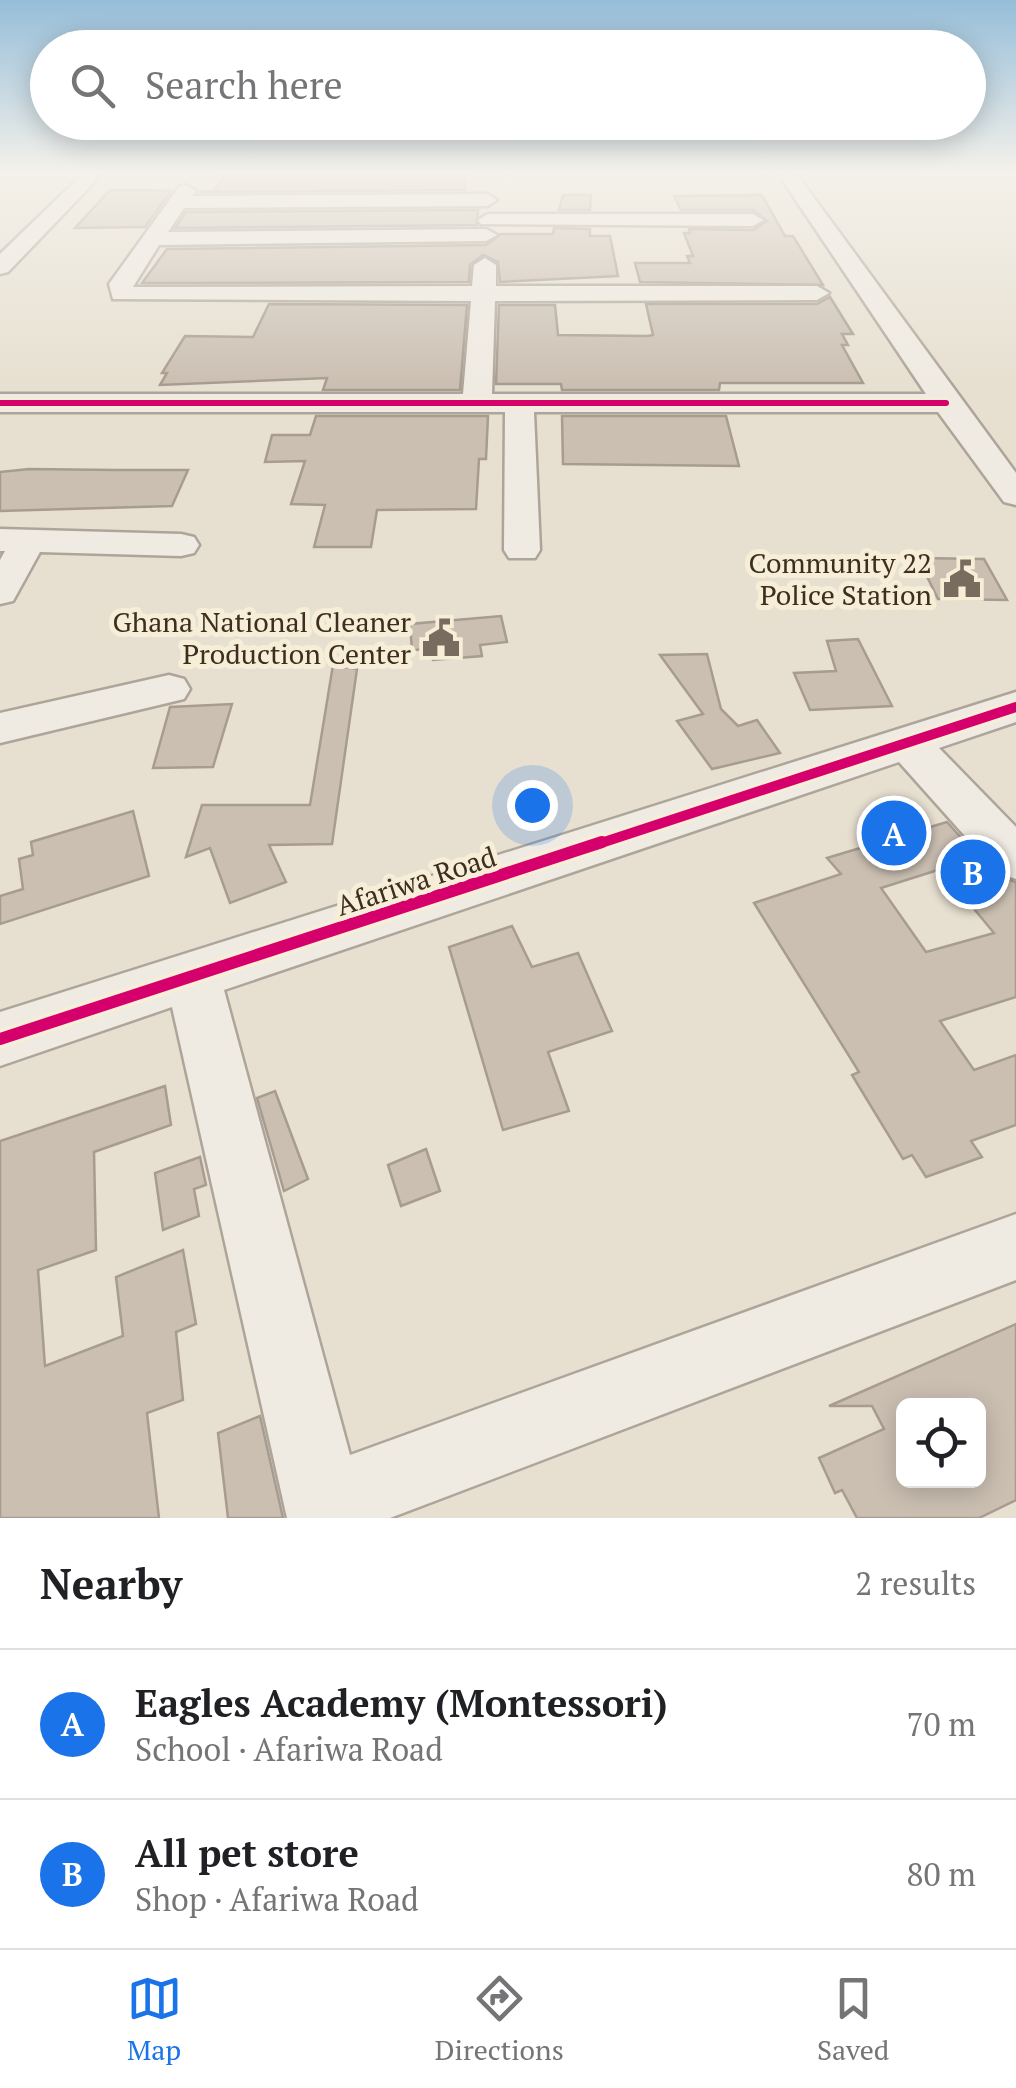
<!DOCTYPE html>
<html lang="en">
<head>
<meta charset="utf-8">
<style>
  body { margin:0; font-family:"PT Serif",serif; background:#f6f6f6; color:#202124 }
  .controls { position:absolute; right:30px; bottom:30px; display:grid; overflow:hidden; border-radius:15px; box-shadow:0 5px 25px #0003 }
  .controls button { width:90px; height:90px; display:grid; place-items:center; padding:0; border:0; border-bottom:2px solid #e0e0e0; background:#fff; color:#202124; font:50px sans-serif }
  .you { position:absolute; left:532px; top:805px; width:35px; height:35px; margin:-25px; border:8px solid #fff; border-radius:50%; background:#1a73e8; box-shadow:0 0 0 15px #1a73e833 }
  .badge { display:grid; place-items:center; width:65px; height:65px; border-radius:50%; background:#1a73e8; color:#fff; font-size:32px; font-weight:700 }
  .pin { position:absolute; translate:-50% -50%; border:5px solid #fff; box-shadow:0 2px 10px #0006 }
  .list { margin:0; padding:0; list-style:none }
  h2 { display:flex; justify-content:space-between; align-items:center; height:130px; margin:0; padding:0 40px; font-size:42px }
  h2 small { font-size:32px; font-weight:400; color:#757577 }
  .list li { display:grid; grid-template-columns:65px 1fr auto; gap:30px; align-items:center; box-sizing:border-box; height:150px; padding:0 40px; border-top:2px solid #e0e0e0 }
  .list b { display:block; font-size:38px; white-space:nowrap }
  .list p { margin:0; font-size:32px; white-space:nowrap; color:#757577 }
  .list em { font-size:32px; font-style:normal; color:#757577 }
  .icon { flex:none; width:55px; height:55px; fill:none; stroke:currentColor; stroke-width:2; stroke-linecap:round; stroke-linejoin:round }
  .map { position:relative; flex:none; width:1016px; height:1518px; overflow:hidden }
  .search { position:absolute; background:#fff; box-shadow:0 5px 25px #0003; left:30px; right:30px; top:30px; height:110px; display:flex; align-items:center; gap:25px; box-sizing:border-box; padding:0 35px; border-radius:55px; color:#757577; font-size:38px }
  .sheet { height:430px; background:#fff }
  nav { display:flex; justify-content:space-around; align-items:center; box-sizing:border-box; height:140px; border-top:2px solid #e0e0e0; background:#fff; font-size:28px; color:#757577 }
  nav a { display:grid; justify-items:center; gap:5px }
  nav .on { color:#1a73e8 }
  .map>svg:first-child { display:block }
  .building { fill:#cbbfb2; stroke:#a89c90; stroke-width:2.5; fill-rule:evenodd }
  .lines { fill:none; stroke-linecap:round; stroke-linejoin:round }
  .minor-casing { stroke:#ada599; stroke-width:5 }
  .minor { fill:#efebe3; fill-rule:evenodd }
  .cycleway-far2-casing { stroke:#f7eed8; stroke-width:10 }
  .cycleway-far1-casing { stroke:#f7eed8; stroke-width:16 }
  .cycleway-casing { stroke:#f7eed8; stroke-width:19 }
  .cycleway-far2 { stroke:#d6006c; stroke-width:6 }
  .cycleway-far1 { stroke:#d6006c; stroke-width:10 }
  .cycleway { stroke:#d6006c; stroke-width:12 }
  .labels { text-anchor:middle; stroke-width:10; stroke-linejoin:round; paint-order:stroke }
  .poi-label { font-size:28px; fill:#3d2e20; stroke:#f7eed8; text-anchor:end }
  .street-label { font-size:28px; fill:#3d2e20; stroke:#f7eed8 }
</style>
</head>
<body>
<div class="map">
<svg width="1016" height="1518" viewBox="0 0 1016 1518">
  <rect width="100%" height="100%" fill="#e7e0d1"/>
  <g class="building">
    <polygon points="464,174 465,190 199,192 214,191 225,176"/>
    <polygon points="110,190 149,190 171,191 145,227 75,228"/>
    <polygon points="563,195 591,195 590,210 559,210"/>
    <polygon points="762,195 785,236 793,236 823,285 640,282 635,263 690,263 687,256 693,256 684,233 690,233 689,229 753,230 767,221 753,210 681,210 674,196"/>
    <polygon points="478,210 477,225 175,228 186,212"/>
    <polygon points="554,228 590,229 590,236 610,236 618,276 500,282 498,262 483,255 470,265 469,282 142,283 167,249 486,245 501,234 553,234"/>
    <polygon points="830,297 853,334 842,334 848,345 842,345 863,383 720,383 719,390 562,390 561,384 496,384 499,305 555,305 558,335 647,336 653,335 646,304 817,304"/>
    <polygon points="269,304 467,305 460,390 323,390 327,378 160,385 167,373 162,373 185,336 253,337"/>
    <polygon points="316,416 488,416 486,459 479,459 476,509 377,510 371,547 314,547 325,505 291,504 305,461 265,462 272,435 310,435"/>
    <polygon points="562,416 726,416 739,466 563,464"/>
    <polygon points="29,469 116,470 188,470 172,506 0,511 0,472"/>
    <polygon points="918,558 984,559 1007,600 938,599"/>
    <polygon points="501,616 507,642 480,645 482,656 433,660 432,649 412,650 410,624"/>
    <polygon points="858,639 892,706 810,710 794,673 836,671 827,641"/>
    <polygon points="707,654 721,709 738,726 757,720 780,753 712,769 677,721 703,714 660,655"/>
    <polygon points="333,665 357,669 332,844 269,845 286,882 230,903 210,848 186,857 202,805 310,805"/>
    <polygon points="232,704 213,767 153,768 170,707"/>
    <polygon points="133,811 149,876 0,924 0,896 23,889 19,859 33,855 31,842"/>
    <path d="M 947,822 L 995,876 L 1016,882 L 1016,997 L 940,1021 L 974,1070 L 1016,1055 L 1016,1125 L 971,1141 L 982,1157 L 926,1177 L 912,1155 L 903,1159 L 852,1075 L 859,1072 L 754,903 L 841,874 L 827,858 ZM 941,869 L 994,933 L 926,952 L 881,888 Z"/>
    <polygon points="512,926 532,967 578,953 612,1031 548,1052 569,1111 503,1130 449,947"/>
    <polygon points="165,1086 171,1125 94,1152 96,1250 38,1270 45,1366 123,1336 116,1277 183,1250 196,1324 176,1332 183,1400 147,1413 159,1518 0,1518 0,1141"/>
    <polygon points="275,1091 308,1179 284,1191 257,1098"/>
    <polygon points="426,1149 440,1191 401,1206 388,1165"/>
    <polygon points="200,1157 206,1185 194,1189 199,1216 163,1230 155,1173"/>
    <path d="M 1016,1324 L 1016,1500 L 979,1518 L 857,1518 L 842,1490 L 835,1493 L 819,1458 L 884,1429 L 872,1406 L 829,1406 ZM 904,1406 L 978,1406 L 978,1480 L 904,1480 Z"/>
    <polygon points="260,1416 283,1518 228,1518 218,1433"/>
  </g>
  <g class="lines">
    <g class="minor-casing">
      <g id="minor">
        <polygon points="85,172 104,172 8,272 0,274 0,254"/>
        <polygon points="777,172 795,172 1016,473 1016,505 1004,502 938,412 534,412 540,550 535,558 509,558 504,550 505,412 0,412 0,394 463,394 471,301 113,299 109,284 179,187 186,185 196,191 192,196 487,194 497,200 487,206 184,208 168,232 486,229 497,235 486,241 159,245 133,287 472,286 474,265 485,258 496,265 496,286 817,286 829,293 817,300 495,301 492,394 926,394"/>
        <polygon points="488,214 753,214 763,220 753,226 481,224 478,220"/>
        <polygon points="0,529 181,534 194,537 199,545 194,553 181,556 40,552 13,601 0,604 0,560 5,551 0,551"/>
        <polygon points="169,675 184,679 190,689 184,699 0,743 0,713"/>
        <polygon points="1016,692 1016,722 939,748 1016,827 1016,879 998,873 899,762 224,990 350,1455 1016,1214 1016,1280 390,1518 287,1518 172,1007 0,1066 0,1012"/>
      </g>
    </g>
    <use href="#minor" class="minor"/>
    <g class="cycleway-far2-casing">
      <polyline id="cycleway-far2" points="0,403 946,403"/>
    </g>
    <g class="cycleway-far1-casing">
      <polyline id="cycleway-far1" points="595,845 1016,707"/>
    </g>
    <g class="cycleway-casing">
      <polyline id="cycleway" points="0,1039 602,842"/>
    </g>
    <use href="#cycleway-far2" class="cycleway-far2"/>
    <use href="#cycleway-far1" class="cycleway-far1"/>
    <use href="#cycleway" class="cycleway"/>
  </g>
  <linearGradient id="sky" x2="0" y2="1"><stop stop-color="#96bed9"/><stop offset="0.45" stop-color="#f4f1ea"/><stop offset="1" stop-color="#f4f1ea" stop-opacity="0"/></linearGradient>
  <rect width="1016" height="384" fill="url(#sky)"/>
  <defs>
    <g id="civic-bare" transform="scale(3)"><path d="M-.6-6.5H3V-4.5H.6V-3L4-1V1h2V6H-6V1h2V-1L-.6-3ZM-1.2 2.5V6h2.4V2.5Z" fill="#786c5e" stroke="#f7eed8" stroke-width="2.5" paint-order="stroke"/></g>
  </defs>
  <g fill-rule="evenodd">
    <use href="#civic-bare" x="962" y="579"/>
    <use href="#civic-bare" x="441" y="638"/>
  </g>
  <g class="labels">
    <g class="poi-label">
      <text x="932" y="573">Community 22<tspan x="932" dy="32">Police Station</tspan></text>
      <text x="411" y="632">Ghana National Cleaner<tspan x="411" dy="32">Production Center</tspan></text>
    </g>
    <g class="street-label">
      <text transform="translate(416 881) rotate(-18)" y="10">Afariwa Road</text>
    </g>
  </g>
</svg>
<div class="controls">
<button><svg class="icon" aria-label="locate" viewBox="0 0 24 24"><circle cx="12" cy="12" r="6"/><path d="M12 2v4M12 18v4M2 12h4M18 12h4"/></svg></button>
</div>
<div class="you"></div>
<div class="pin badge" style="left:894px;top:833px">A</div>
<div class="pin badge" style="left:973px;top:872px">B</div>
<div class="search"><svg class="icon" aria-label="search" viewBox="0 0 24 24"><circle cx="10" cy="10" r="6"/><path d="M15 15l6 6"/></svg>Search here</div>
</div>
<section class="sheet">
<h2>Nearby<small>2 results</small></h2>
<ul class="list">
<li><span class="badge">A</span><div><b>Eagles Academy (Montessori)</b><p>School · Afariwa Road</p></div><em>70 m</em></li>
<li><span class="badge">B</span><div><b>All pet store</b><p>Shop · Afariwa Road</p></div><em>80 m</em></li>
</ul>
</section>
<nav>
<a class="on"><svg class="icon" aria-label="map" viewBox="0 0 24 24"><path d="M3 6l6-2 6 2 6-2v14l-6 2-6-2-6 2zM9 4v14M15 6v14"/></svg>Map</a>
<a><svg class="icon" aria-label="directions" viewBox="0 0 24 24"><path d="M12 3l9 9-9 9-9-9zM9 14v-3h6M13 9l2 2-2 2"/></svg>Directions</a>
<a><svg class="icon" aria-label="saved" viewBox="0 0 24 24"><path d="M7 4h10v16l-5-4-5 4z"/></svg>Saved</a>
</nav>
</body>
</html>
